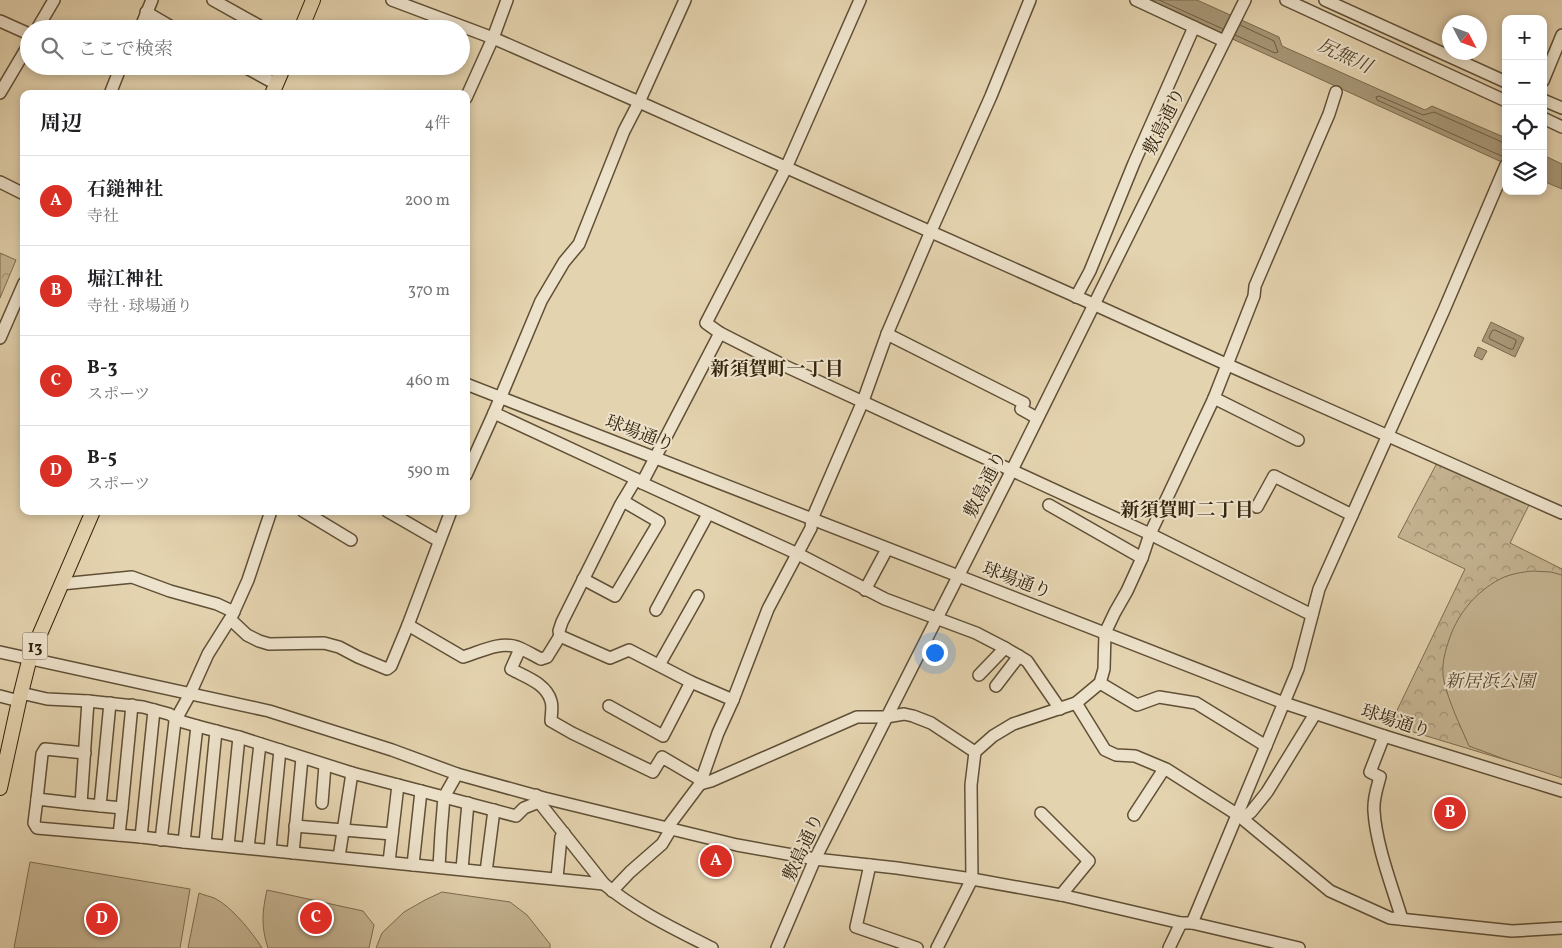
<!DOCTYPE html>
<html lang="ja">
<head>
<meta charset="utf-8">
<style>
  body { margin:0; font-family:Vollkorn,"Noto Serif JP",serif; background:#f6f6f6; color:#202124 }
  .controls { position:absolute; right:15px; top:15px; display:grid; overflow:hidden; border-radius:10px; box-shadow:0 2px 8px #0003 }
  .controls button { width:45px; height:45px; display:grid; place-items:center; padding:0; border:0; border-bottom:1px solid #e0e0e0; background:#fff; color:#202124; font:25px sans-serif }
  .compass { position:absolute; left:1442px; top:15px; width:45px; height:45px; border-radius:50%; background:#fff; box-shadow:0 2px 8px #0003; rotate:131deg }
  .you { position:absolute; left:934px; top:652px; width:18px; height:18px; margin:-12px; border:4px solid #fff; border-radius:50%; background:#1a73e8; box-shadow:0 0 0 8px #1a73e833 }
  .badge { display:grid; place-items:center; width:32px; height:32px; border-radius:50%; background:#d93025; color:#fff; font-size:16px; font-weight:700 }
  .pin { position:absolute; translate:-50% -50%; border:2px solid #fff; box-shadow:0 1px 5px #0006 }
  .list { margin:0; padding:0; list-style:none }
  h2 { display:flex; justify-content:space-between; align-items:center; height:65px; margin:0; padding:0 20px; font-size:21px }
  h2 small { font-size:16px; font-weight:400; color:#757577 }
  .list li { display:grid; grid-template-columns:32px 1fr auto; gap:15px; align-items:center; box-sizing:border-box; height:90px; padding:0 20px; border-top:1px solid #e0e0e0 }
  .list b { display:block; font-size:19px; white-space:nowrap }
  .list p { margin:0; font-size:16px; white-space:nowrap; color:#757577 }
  .list em { font-size:16px; font-style:normal; color:#757577 }
  .icon { flex:none; width:28px; height:28px; fill:none; stroke:currentColor; stroke-width:2; stroke-linecap:round; stroke-linejoin:round }
  .map { position:relative; flex:none; width:1562px; height:948px; overflow:hidden }
  .search { position:absolute; background:#fff; box-shadow:0 2px 8px #0003; left:20px; top:20px; width:450px; height:55px; display:flex; align-items:center; gap:12px; box-sizing:border-box; padding:0 18px; border-radius:28px; color:#757577; font-size:19px }
  .panel { position:absolute; background:#fff; box-shadow:0 2px 8px #0003; left:20px; top:90px; width:450px; height:425px; border-radius:10px }
  .map>svg:first-child { display:block }
  .forest { fill:url(#forest-crowns); stroke:#7d6c50 }
  .pitch { fill:#c6b593; stroke:#7d6c50 }
  .water { fill:#a89878; stroke:#7a6a4d }
  .lines { fill:none; stroke-linecap:round; stroke-linejoin:round }
  .shore { stroke:#6e5e42; stroke-width:1 }
  .minor-casing { stroke:#605036; stroke-width:14 }
  .major-casing { stroke:#34240d; stroke-width:16 }
  .minor { stroke:#ede2cb; stroke-width:11 }
  .major { stroke:#e4d3af; stroke-width:14 }
  .labels { text-anchor:middle; stroke-width:4; stroke-linejoin:round; paint-order:stroke }
  .shield { fill:#ede2cb; stroke:#6c5d46; stroke-width:1 }
  .shield-label { font-size:16px; font-weight:bold; fill:#34240d }
  .street-label { font-size:18px; fill:#34240d; stroke:#ede2cb }
  .park-label { font-size:18px; font-style:italic; fill:#58482e; stroke:#ede2cb }
  .water-label { font-size:19px; font-style:italic; fill:#57472d; stroke:#ede2cb }
  .neighbourhood-label { font-size:19px; font-weight:bold; fill:#34240d; stroke:#ede2cb }
</style>
</head>
<body>
<div class="map">
<svg width="1562" height="948" viewBox="0 0 1562 948">
  <defs>
    <pattern id="forest-crowns" width="20" height="18" patternUnits="userSpaceOnUse" patternTransform="scale(1.25)"><rect width="20" height="18" fill="#c6b593"/><path d="M2 6a3 3 0 1 1 6 0M12 15a3 3 0 1 1 6 0" fill="none" stroke="#a29376"/></pattern>
  </defs>
  <rect width="100%" height="100%" fill="#e4d3af"/>
  <filter id="stains"><feTurbulence type="fractalNoise" baseFrequency=".004" numOctaves="4"/><feColorMatrix values="0 0 0 0 .2 0 0 0 0 .09 0 0 0 0 .02 0 0 0 .5 -.17"/></filter>
  <radialGradient id="worn" r=".72"><stop offset=".6" stop-color="#630" stop-opacity="0"/><stop offset="1" stop-color="#630" stop-opacity=".3"/></radialGradient>
  <g class="forest">
    <polygon points="0,253 16,260 0,298"/>
    <polygon points="1437,463 1530,503 1510,543 1562,569 1562,777 1390,725 1465,569 1398,537"/>
  </g>
  <g class="pitch">
    <path d="M 1533,571 L 1551,572 L 1562,575 L 1562,778 L 1504,759 L 1469,746 C 1460,725 1449,703 1444,681 C 1441,669 1444,655 1448,643 C 1456,616 1474,593 1500,579 C 1510,574 1522,572 1533,571 Z"/>
    <polygon points="30,862 190,889 180,948 14,948"/>
    <path d="M 267,890 L 363,911 L 374,925 L 369,948 L 268,948 C 261,927 262,912 267,890 Z"/>
    <polygon points="442,892 510,902 527,915 550,944 550,948 376,948 382,933 404,912 425,900"/>
    <path d="M 199,893 C 203,895 209,896 214,898 C 231,906 252,932 262,948 L 188,948 Z"/>
  </g>
  <g class="water">
    <polygon points="1147,0 1197,0 1279,37 1282,46 1425,110 1432,106 1506,138 1506,164"/>
    <polygon points="1543,155 1562,164 1562,189 1543,181"/>
    <polygon points="1491,322 1524,338 1515,357 1482,341"/>
    <polygon points="1478,347 1487,351 1482,360 1474,356"/>
  </g>
  <g class="lines">
    <g class="shore">
      <polyline points="1159,0 1223,29"/>
      <polyline points="1235,35 1275,53 1278,52 1274,41 1240,25"/>
      <polyline points="1506,143 1502,142 1434,112 1423,115 1379,96 1376,97 1377,100 1506,158"/>
      <polygon points="1495,330 1516,340 1516,342 1513,349 1510,349 1490,339 1489,337 1492,331"/>
    </g>
    <g class="minor-casing">
      <g id="minor">
        <polyline points="213,0 265,29"/>
        <polyline points="392,0 493,38 639,102 1093,304 1228,365 1562,513"/>
        <polyline points="1136,0 1224,41"/>
        <polyline points="1286,0 1506,101"/>
        <polyline points="1325,0 1506,82"/>
        <polyline points="146,12 175,29"/>
        <polyline points="0,21 29,34"/>
        <polyline points="37,29 54,0"/>
        <polyline points="140,29 152,0"/>
        <polyline points="243,66 276,84"/>
        <polyline points="1543,81 1562,35"/>
        <polyline points="0,93 29,44"/>
        <polyline points="110,94 121,66"/>
        <polyline points="466,98 493,38 507,0"/>
        <polyline points="1543,100 1562,108"/>
        <polyline points="1543,118 1562,127"/>
        <polyline points="0,182 24,194"/>
        <polyline points="1076,297 1090,271 1134,163 1194,27"/>
        <polyline points="720,333 785,366 1150,534 1312,615"/>
        <polyline points="887,334 1024,403 1021,409 1037,418"/>
        <polyline points="0,338 24,283"/>
        <polyline points="466,384 1284,703 1384,736 1562,791"/>
        <polyline points="1214,398 1298,440"/>
        <polyline points="466,475 494,413"/>
        <polyline points="636,479 642,483 720,333 706,323 786,168 860,0"/>
        <polyline points="642,483 798,554 885,599 976,633 1005,648"/>
        <polyline points="1049,505 1142,558"/>
        <polyline points="1257,507 1274,476 1352,515"/>
        <polyline points="303,511 351,540"/>
        <polyline points="387,511 439,541"/>
        <polyline points="583,579 615,596 659,522 623,501"/>
        <polyline points="61,584 132,577 170,591 217,604 234,612"/>
        <polyline points="865,590 887,549"/>
        <polyline points="656,610 708,514"/>
        <polyline points="231,618 248,580 271,511"/>
        <polyline points="408,625 451,511"/>
        <polyline points="560,636 559,631 562,622 621,504 636,479 494,413 541,301 564,262 579,244 624,131 639,102 685,0"/>
        <path d="M 520,649 L 511,669 C 525,677 546,683 551,701 C 553,707 551,715 551,721 L 572,733 L 653,772 L 662,757 L 701,780"/>
        <polyline points="0,652 269,711 392,750 457,774 544,798 737,845 815,859 897,868 972,879 1061,895 1181,923 1192,923 1299,948"/>
        <polyline points="659,665 698,596"/>
        <polyline points="979,675 1005,648 1027,661 1060,709"/>
        <polyline points="1100,683 1137,705 1159,697 1196,703 1266,746"/>
        <polyline points="996,686 1019,656"/>
        <polyline points="21,693 47,699 88,701 143,707 169,714 183,722 197,726 239,737 352,773 444,797 457,774"/>
        <polyline points="0,696 19,701"/>
        <polyline points="88,701 81,804 37,799 34,823 37,828 141,837 184,842 604,884"/>
        <polyline points="1076,703 1105,750 1116,755 1135,756 1166,769 1238,815 1330,891 1390,918 1512,931 1562,928"/>
        <polyline points="609,706 663,736 691,682"/>
        <path d="M 1384,736 L 1370,772 L 1380,777 C 1377,788 1373,799 1374,811 C 1376,845 1392,886 1402,919"/>
        <polyline points="700,784 711,781 857,717 886,717 904,714 913,716 931,723 975,752"/>
        <path d="M 536,795 L 539,802 L 604,884 C 636,911 675,929 712,948"/>
        <polyline points="37,799 42,754 45,749 85,753"/>
        <polyline points="322,803 325,765"/>
        <polyline points="81,804 122,808 119,835"/>
        <polyline points="100,806 110,703"/>
        <polyline points="122,808 132,705"/>
        <polyline points="1041,813 1089,861 1061,895"/>
        <polyline points="1134,815 1164,769"/>
        <polyline points="1243,818 1251,812 1267,792 1315,714"/>
        <polyline points="295,826 392,834"/>
        <polyline points="667,828 700,784 718,733 733,700 768,609 811,528 812,519 863,401 887,334 931,231 991,96 1030,0"/>
        <polyline points="141,837 154,710"/>
        <path d="M 161,840 L 175,721 L 190,694 L 208,654 L 230,619 L 247,635 L 259,641 L 269,644 L 324,643 L 339,647 L 358,657 L 387,669 L 391,666 L 408,625 L 463,657 C 480,652 499,641 517,647 C 525,650 533,655 541,659 L 547,657 L 560,636 L 610,658 L 629,650 L 691,682 L 733,700"/>
        <polyline points="184,842 197,726"/>
        <polyline points="205,843 216,731"/>
        <polyline points="228,846 239,737"/>
        <polyline points="248,848 260,744"/>
        <polyline points="270,850 280,750"/>
        <polyline points="293,853 302,758"/>
        <polyline points="339,857 352,773"/>
        <polyline points="389,862 398,785"/>
        <polyline points="413,865 421,791"/>
        <polyline points="870,865 856,927 917,948"/>
        <polyline points="439,867 441,833 444,797 516,816 524,808 539,802"/>
        <polyline points="462,869 468,803"/>
        <polyline points="486,872 494,810"/>
        <polyline points="557,878 561,837 564,833"/>
        <polyline points="612,891 630,872 662,844 671,829"/>
        <polyline points="1192,923 1298,669 1319,589 1444,310 1506,165"/>
        <polyline points="777,948 815,859 1012,470 1245,0"/>
        <polyline points="937,948 972,879 971,785 975,752 993,736 1013,724 1076,703 1100,683 1104,669 1105,633 1115,612 1127,591 1142,558 1150,534 1214,398 1254,296 1255,286 1329,114 1336,92"/>
        <polyline points="1169,948 1181,923"/>
      </g>
    </g>
    <g class="major-casing">
      <g id="major">
        <polyline points="301,29 313,0"/>
        <polyline points="272,94 284,66"/>
        <polyline points="0,788 19,701 30,657 93,511"/>
      </g>
    </g>
    <use href="#minor" class="minor"/>
    <use href="#major" class="major"/>
  </g>
  <g class="labels">
    <rect class="shield" x="22.5" y="632.5" width="25" height="27" rx="4"/>
    <g class="shield-label">
      <text x="35" y="652">13</text>
    </g>
    <g class="street-label">
      <text transform="translate(1164 121) rotate(-64)" y="6">敷島通り</text>
      <text transform="translate(640 433) rotate(21)" y="6">球場通り</text>
      <text transform="translate(985 484) rotate(-63)" y="6">敷島通り</text>
      <text transform="translate(1017 580) rotate(21)" y="6">球場通り</text>
      <text transform="translate(1396 721) rotate(18)" y="6">球場通り</text>
      <text transform="translate(803 847) rotate(-65)" y="6">敷島通り</text>
    </g>
    <g class="park-label">
      <text x="1490" y="687">新居浜公園</text>
    </g>
    <g class="water-label">
      <text transform="translate(1345 55) rotate(25)" y="7">尻無川</text>
    </g>
    <g class="neighbourhood-label">
      <text x="777" y="375">新須賀町一丁目</text>
      <text x="1187" y="516">新須賀町二丁目</text>
    </g>
  </g>
  <rect width="100%" height="100%" filter="url(#stains)"/>
  <rect width="100%" height="100%" fill="url(#worn)"/>
</svg>
<div class="controls">
<button>+</button>
<button>−</button>
<button><svg class="icon" aria-label="locate" viewBox="0 0 24 24"><circle cx="12" cy="12" r="6"/><path d="M12 2v4M12 18v4M2 12h4M18 12h4"/></svg></button>
<button><svg class="icon" aria-label="layers" viewBox="0 0 24 24"><path d="M12 4l9 5-9 5-9-5zM3 14l9 5 9-5"/></svg></button>
</div>
<svg class="compass" viewBox="-18 -18 36 36"><path d="M0-13l5 13h-10z" fill="#e53935"/><path d="M0 13l5-13h-10z" fill="#757577"/></svg>
<div class="you"></div>
<div class="pin badge" style="left:716px;top:861px">A</div>
<div class="pin badge" style="left:1450px;top:813px">B</div>
<div class="pin badge" style="left:316px;top:918px">C</div>
<div class="pin badge" style="left:102px;top:919px">D</div>
<div class="search"><svg class="icon" aria-label="search" viewBox="0 0 24 24"><circle cx="10" cy="10" r="6"/><path d="M15 15l6 6"/></svg>ここで検索</div>
<section class="panel">
<h2>周辺<small>4件</small></h2>
<ul class="list">
<li><span class="badge">A</span><div><b>石鎚神社</b><p>寺社</p></div><em>200 m</em></li>
<li><span class="badge">B</span><div><b>堀江神社</b><p>寺社 · 球場通り</p></div><em>370 m</em></li>
<li><span class="badge">C</span><div><b>B-3</b><p>スポーツ</p></div><em>460 m</em></li>
<li><span class="badge">D</span><div><b>B-5</b><p>スポーツ</p></div><em>590 m</em></li>
</ul>
</section>
</div>
</body>
</html>
